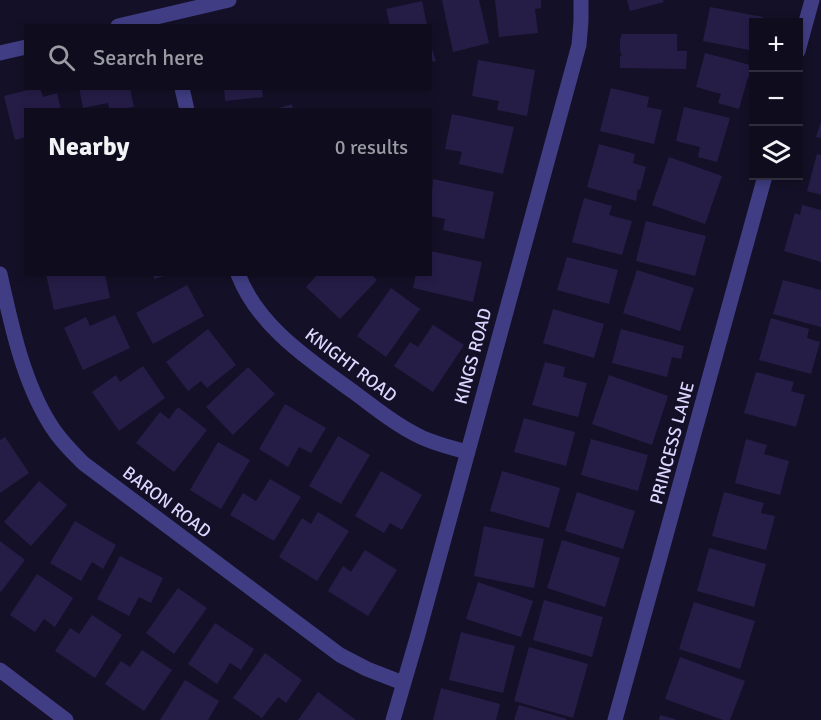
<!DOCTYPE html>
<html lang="en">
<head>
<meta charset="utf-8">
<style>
  body { margin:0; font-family:Signika,sans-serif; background:#181526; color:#f1f3f6 }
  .controls { position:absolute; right:18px; top:18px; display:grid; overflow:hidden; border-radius:0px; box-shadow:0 3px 9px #0003 }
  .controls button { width:54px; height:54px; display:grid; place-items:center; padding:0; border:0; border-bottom:2px solid #2f2c3b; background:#0f0c1d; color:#f1f3f6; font:30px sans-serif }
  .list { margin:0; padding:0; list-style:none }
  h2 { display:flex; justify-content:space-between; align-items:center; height:78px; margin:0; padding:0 24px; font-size:26px }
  h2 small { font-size:20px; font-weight:400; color:#9b9ba4 }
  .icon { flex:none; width:33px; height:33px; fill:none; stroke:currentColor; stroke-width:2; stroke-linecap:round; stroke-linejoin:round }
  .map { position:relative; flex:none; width:821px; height:720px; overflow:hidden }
  .search { position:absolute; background:#0f0c1d; box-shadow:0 3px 9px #0003; left:24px; top:24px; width:408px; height:66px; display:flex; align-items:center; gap:15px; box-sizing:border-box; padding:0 21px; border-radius:0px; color:#9b9ba4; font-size:22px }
  .panel { position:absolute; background:#0f0c1d; box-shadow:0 3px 9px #0003; left:24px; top:108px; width:408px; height:168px; border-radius:0px }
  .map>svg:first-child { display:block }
  .building { fill:#261d47 }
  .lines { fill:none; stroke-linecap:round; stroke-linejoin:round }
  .minor { stroke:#403d84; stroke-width:15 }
  .labels { text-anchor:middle; stroke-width:5; stroke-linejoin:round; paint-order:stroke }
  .street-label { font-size:18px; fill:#dcd7fe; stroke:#141027 }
</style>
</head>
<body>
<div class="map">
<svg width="821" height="720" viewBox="0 0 821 720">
  <rect width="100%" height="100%" fill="#141027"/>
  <g class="building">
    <polygon points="442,0 479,0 489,43 453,52"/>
    <polygon points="495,0 541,0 541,8 535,9 538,33 499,37"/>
    <polygon points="627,0 663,0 664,2 630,11"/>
    <polygon points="422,1 427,26 390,26 386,9"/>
    <polygon points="710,7 763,17 762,22 754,22 754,51 703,41"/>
    <polygon points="622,34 677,34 677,51 687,51 686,69 620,68 620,56 622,56 620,51 620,39"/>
    <polygon points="430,43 436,61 430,62"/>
    <polygon points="705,53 754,66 752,78 748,77 739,109 718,103 721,94 696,87"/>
    <polygon points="478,60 535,70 527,116 497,110 499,101 472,96"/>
    <polygon points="35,88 40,88 43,97 57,93 61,110 26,110 26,137 15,140 4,96"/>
    <polygon points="79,88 130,88 134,107 110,110 108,103 83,108"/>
    <polygon points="224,88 262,88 263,97 225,101"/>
    <polygon points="611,88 649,97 647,107 662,110 654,144 600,131"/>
    <polygon points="292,104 293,110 276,110 276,109"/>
    <polygon points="684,107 730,118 717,162 698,157 700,147 676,141"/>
    <polygon points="452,114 514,127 503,174 459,164 462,152 445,149"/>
    <polygon points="821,122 821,138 816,137"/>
    <polygon points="599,144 635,154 633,163 646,167 640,190 638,189 636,201 587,187"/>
    <polygon points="817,154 821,155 821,195 807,191"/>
    <polygon points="669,157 722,176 705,224 652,205"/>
    <polygon points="433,179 494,192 484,239 443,230 445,219 430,216"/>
    <polygon points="584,198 612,206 609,215 632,221 622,255 572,242"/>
    <polygon points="802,205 821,210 821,262 784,251 795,213 800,215"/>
    <polygon points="646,221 706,236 695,276 636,261"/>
    <polygon points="430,251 482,262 473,302 413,288 416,274 430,274"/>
    <polygon points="567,257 618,270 609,304 557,290"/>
    <polygon points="637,270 694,288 680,331 623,313"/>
    <polygon points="46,274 105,274 110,298 54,310"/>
    <polygon points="153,274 168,274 168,275 154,279"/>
    <polygon points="318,274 371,274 377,280 340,319 306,287"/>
    <polygon points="783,280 821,290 821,327 773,314"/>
    <polygon points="187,285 204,316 153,344 136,313"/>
    <polygon points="391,288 420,309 386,357 357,336"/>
    <polygon points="553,309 604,324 594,358 543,343"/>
    <polygon points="115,315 130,348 83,370 64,328 86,317 90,326"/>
    <polygon points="771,318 809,329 807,338 820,342 811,374 759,360"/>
    <polygon points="433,325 464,345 433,392 394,366 410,342 418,347"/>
    <polygon points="208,329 236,365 207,388 201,381 188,391 166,362"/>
    <polygon points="621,329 684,346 681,359 672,357 667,377 612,363"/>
    <polygon points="545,362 565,367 563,377 587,383 578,417 532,405"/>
    <polygon points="143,366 165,398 119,431 92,392 116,375 120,382"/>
    <polygon points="248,367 275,394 233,435 206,407"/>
    <polygon points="756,372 794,382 791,391 805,395 796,427 744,413"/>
    <polygon points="609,375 668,396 652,445 592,424"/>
    <polygon points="285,404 326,428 311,453 299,447 288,467 259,449"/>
    <polygon points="178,407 207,430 174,472 136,443 160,412 169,419"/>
    <polygon points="524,418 575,432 566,466 514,452"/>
    <polygon points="338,436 370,455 341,504 309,486"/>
    <polygon points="5,437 29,473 0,493 0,440"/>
    <polygon points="591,439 648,455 638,491 581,475"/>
    <polygon points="746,439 767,445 764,454 789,461 780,495 735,483"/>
    <polygon points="218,442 250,460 221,509 190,490"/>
    <polygon points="381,471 422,495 402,530 390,523 384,533 355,516"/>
    <polygon points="502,471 560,488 549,528 490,511"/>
    <polygon points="270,479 301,497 274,541 230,515 243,493 256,501"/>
    <polygon points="39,481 67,505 31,546 4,522"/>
    <polygon points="577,492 635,511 623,549 565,531"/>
    <polygon points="724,492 764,503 761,513 775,516 766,550 712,536"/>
    <polygon points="318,512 349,531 317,581 279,557 302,518 311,524"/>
    <polygon points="75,521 116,545 103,569 92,562 81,581 50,563"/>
    <polygon points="484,526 544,539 534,588 474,576"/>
    <polygon points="562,540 620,558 605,607 547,588"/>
    <polygon points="0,541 25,560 0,593"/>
    <polygon points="709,548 766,564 754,607 697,591"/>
    <polygon points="365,550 397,570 368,616 328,591 343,566 351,572"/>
    <polygon points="120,556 163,578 151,603 139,597 129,616 97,599"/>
    <polygon points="37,574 73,598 55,627 44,619 35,632 10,615"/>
    <polygon points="478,582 533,601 521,637 466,619"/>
    <polygon points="178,588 207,608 174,654 146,633"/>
    <polygon points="544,600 603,617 592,657 533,640"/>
    <polygon points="694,602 755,621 740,669 679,649"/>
    <polygon points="92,615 122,635 95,678 55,651 70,628 79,634"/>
    <polygon points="215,623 254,649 241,670 230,663 217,684 188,664"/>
    <polygon points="461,632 515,646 503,693 449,680"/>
    <polygon points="529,647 588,664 573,718 514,701"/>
    <polygon points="142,650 172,670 144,711 105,684 121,661 130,667"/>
    <polygon points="265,653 302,680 286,703 278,697 262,718 233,698"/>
    <polygon points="680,657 745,681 730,720 723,720 665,699"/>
    <polygon points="185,680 219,701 208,720 160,720"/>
    <polygon points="441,688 500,704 496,720 433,720"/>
    <polygon points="318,692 356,720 298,720"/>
    <polygon points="519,705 567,719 566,720 514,720"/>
    <polygon points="660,715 675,719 675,720 659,720"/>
  </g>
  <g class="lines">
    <g class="minor">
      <polyline points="118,26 229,0"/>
      <polyline points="798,51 812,0"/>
      <polyline points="0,53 26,47"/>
      <polyline points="182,88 187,110"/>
      <path d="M 0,274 C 11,324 23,381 50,424 C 59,439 71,451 83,463 L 340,655 L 367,669 L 403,683"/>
      <path d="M 238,274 C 258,327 311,361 355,393 C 374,407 393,423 415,434 C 431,443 449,447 467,452"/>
      <polyline points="0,670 66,720"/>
      <polyline points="393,720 417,638 579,45 581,21 581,0"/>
      <polyline points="615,720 765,176"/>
    </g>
  </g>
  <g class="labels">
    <g class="street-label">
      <text transform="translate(473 356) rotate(-75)" y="6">KINGS ROAD</text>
      <text transform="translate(351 365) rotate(37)" y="6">KNIGHT ROAD</text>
      <text transform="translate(672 443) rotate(-75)" y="6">PRINCESS LANE</text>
      <text transform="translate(167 502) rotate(37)" y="6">BARON ROAD</text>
    </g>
  </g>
</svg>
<div class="controls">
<button>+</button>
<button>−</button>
<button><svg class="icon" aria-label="layers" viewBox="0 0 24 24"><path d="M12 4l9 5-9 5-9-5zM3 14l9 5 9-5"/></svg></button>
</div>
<div class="search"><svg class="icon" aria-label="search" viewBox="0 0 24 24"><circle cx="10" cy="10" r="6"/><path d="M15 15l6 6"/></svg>Search here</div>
<section class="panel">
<h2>Nearby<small>0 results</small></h2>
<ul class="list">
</ul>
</section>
</div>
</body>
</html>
